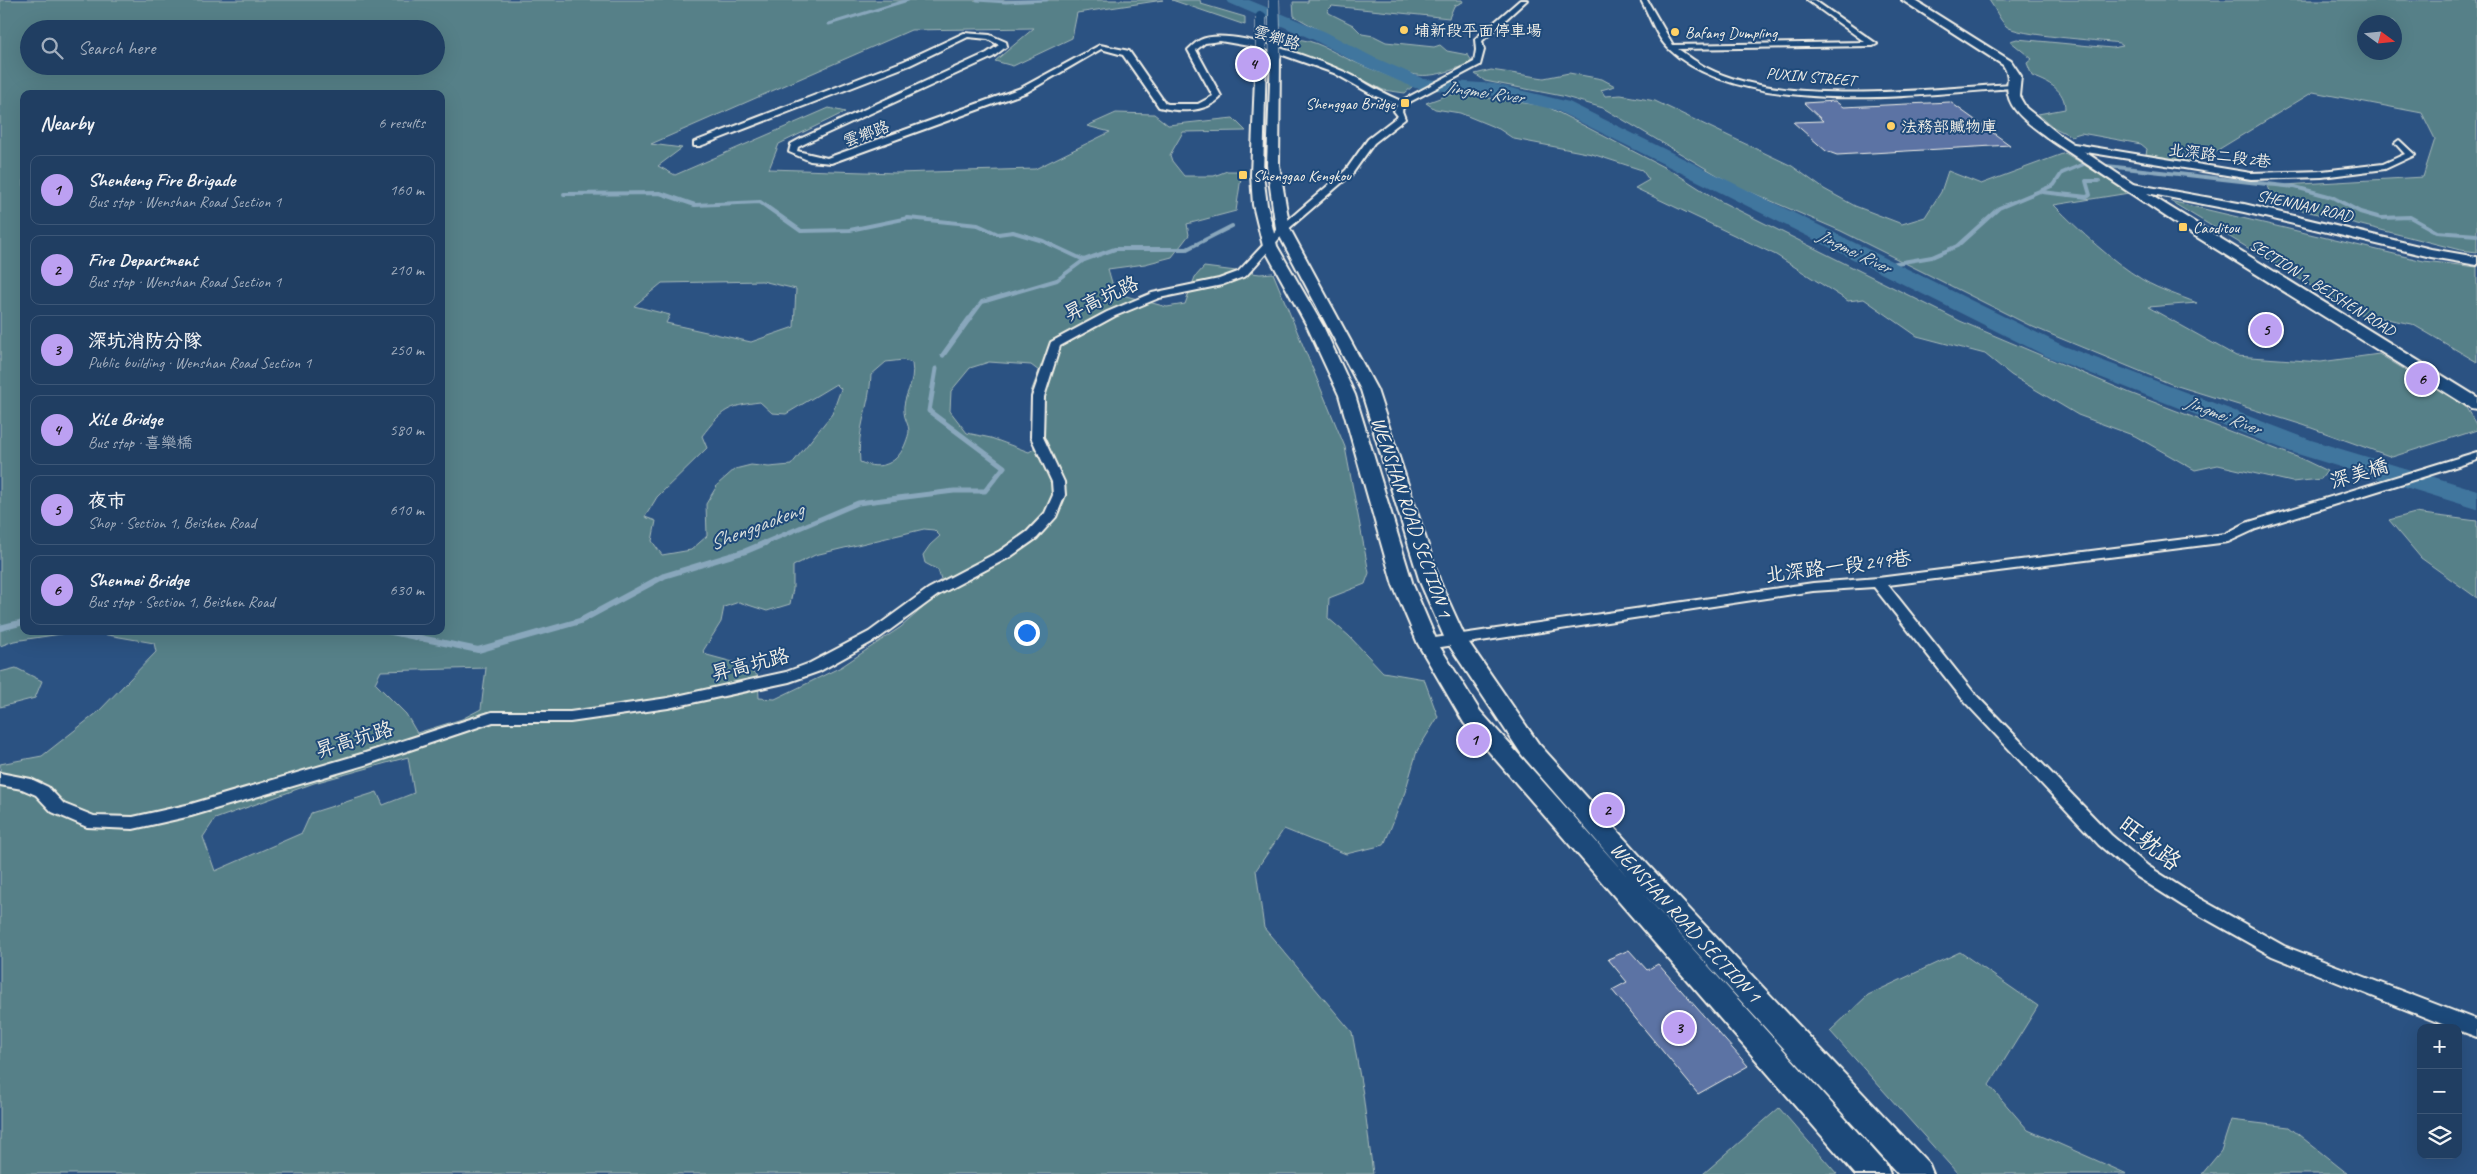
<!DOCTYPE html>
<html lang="en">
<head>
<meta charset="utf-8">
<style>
  body { margin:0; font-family:Caveat,"LXGW WenKai TC",sans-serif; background:#2d496b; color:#f1f3f6 }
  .controls { position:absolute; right:15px; bottom:15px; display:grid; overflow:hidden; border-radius:10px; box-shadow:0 5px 20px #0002 }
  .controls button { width:45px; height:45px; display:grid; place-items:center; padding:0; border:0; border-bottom:1px solid #3d5777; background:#203e62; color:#f1f3f6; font:25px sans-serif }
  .compass { position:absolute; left:2357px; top:15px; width:45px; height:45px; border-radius:50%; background:#203e62; box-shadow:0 5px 20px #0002; rotate:105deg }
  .you { position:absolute; left:1026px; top:632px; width:18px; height:18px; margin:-12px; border:4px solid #fff; border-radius:50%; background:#1a73e8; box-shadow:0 0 0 8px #1a73e833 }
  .badge { display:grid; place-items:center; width:32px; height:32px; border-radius:50%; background:#bca0f2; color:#111; font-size:16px; font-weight:700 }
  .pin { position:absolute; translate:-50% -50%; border:2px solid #fff; box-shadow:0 1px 5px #0006 }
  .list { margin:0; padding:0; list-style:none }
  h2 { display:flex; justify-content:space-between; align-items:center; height:65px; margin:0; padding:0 20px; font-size:21px }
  h2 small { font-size:16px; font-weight:400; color:#a2aebe }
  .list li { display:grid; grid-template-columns:32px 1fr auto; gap:15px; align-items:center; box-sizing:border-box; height:70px; margin:0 10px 10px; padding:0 10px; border:1px solid #3d5777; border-radius:10px }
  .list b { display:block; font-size:19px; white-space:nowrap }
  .list p { margin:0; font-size:16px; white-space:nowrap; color:#a2aebe }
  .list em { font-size:16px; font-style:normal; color:#a2aebe }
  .icon { flex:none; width:28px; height:28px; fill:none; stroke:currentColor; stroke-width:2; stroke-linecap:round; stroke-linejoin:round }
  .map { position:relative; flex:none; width:2477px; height:1174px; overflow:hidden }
  .search { position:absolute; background:#203e62; box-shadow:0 5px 20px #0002; left:20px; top:20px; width:425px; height:55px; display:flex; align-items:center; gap:12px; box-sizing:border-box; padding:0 18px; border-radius:28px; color:#a2aebe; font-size:19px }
  .panel { position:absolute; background:#203e62; box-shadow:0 5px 20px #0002; left:20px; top:90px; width:425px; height:545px; border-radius:10px }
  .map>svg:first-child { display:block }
  .green { fill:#568088; stroke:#a5b8b8; fill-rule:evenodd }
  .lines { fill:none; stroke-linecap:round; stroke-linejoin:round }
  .stream-far3 { stroke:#89a7bc; stroke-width:3 }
  .stream-far2 { stroke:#89a7bc; stroke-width:4 }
  .stream-far1 { stroke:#89a7bc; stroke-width:5 }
  .stream { stroke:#89a7bc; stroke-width:6 }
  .river { fill:#41769e; fill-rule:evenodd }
  .building { fill:#5b73a4; stroke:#f4f1e8 }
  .minor-casing { stroke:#f4f1e8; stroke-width:4 }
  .secondary-casing { stroke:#f4f1e8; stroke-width:4 }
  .minor { fill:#1f4a7a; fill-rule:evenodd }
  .secondary { fill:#1f4a7a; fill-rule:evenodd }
  .secondary-bridge-casing { stroke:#f4f1e8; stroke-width:12; stroke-linecap:butt }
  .secondary-bridge { stroke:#1f4a7a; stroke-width:11 }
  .poi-dot { fill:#ffd166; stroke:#1f4a7a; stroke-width:2 }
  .labels { text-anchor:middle; stroke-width:4; stroke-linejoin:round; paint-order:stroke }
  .far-poi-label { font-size:16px; fill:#f4f1e8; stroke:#1f4a7a; text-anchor:start }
  .far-street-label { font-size:16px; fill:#f4f1e8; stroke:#1f4a7a }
  .far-water-label { font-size:18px; font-style:italic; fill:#d9dfdd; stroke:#1f4a7a }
  .street-label { font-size:20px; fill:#f4f1e8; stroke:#1f4a7a }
  .water-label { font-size:21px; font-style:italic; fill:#d9dfdd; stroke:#1f4a7a }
  .near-street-label { font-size:24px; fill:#f4f1e8; stroke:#1f4a7a }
</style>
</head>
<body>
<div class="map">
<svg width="2477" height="1174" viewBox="0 0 2477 1174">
  <rect width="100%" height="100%" fill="#2b5282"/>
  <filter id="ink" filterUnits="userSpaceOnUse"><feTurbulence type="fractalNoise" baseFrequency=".02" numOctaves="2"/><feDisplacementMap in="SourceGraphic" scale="10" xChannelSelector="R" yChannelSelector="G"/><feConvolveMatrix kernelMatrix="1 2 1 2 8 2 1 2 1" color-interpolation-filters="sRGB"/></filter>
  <g filter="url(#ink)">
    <g class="green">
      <path d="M 0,0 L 1163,0 L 1077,13 L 1072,38 L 1013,66 L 995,61 L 1034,28 L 911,30 L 651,144 L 682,148 L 658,166 L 675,175 L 829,108 L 845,112 L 779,144 L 769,169 L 896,173 L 1035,169 L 1110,132 L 1087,126 L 1116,113 L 1154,114 L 1168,125 L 1233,118 L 1246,131 L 1183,132 L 1170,155 L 1172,161 L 1184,176 L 1214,176 L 1227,171 L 1242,171 L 1236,211 L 1187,224 L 1189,235 L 1172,257 L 1145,264 L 1108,269 L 1115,293 L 1167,307 L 1185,304 L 1195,277 L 1204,267 L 1260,274 L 1273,273 L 1345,447 L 1369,573 L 1365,584 L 1329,598 L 1328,618 L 1349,636 L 1383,672 L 1424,679 L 1438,717 L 1417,751 L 1405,792 L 1384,845 L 1346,854 L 1284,829 L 1256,870 L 1264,928 L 1352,1032 L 1363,1094 L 1373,1174 L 0,1174 L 0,764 L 42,756 L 98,712 L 156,652 L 154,643 L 85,631 L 441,631 L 441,94 L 24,94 L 24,631 L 81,631 L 14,641 L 0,646 ZM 29,29 L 436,29 L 436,66 L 29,66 ZM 762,281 L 796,289 L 794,327 L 751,342 L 666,323 L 670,315 L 634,306 L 662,283 ZM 903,360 L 912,363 C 916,384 902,396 904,412 C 904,418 909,425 909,431 C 909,434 907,439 906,442 C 898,464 881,471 860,462 C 856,429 870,406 871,375 L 886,362 ZM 989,362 L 1031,365 L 1039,371 L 1031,392 L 1034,449 L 1029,452 L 991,438 L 967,433 L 950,411 L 951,391 L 970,368 ZM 836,384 L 841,389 L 832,414 L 791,465 L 769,467 L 751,465 L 735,469 L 718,484 L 706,504 L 707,536 L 691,550 L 662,555 L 652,541 L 656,521 L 645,517 L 657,497 L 707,448 L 702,436 C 722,410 727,406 760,402 L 772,413 L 786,414 ZM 924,529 L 934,530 L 940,536 L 930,545 L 923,555 L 925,563 L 938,570 L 941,579 L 932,600 L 901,627 L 841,667 L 775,699 L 759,698 L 758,676 L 744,665 L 707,655 L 703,651 L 721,622 L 724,607 L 739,602 L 767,611 L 790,604 L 793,589 L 793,566 L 815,555 ZM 486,668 L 481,709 L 462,719 L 417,733 L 406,714 L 375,683 L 381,671 ZM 408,757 L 414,793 L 383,805 L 377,792 L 311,813 L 302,833 L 215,871 L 203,837 L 215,819 L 314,783 Z"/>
      <polygon points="1172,0 1200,0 1201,4 1245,17 1245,25"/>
      <path d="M 1308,0 L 1462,0 L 1463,2 L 1454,6 L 1449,18 L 1332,6 L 1328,10 L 1329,13 L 1353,25 L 1362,34 L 1374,36 L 1386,42 L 1434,47 L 1440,45 L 1447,51 L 1468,55 L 1472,61 C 1456,70 1431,79 1412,74 C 1377,65 1327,34 1294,16 L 1293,2 L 1308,2 Z"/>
      <path d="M 1989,0 L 2477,0 L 2477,252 L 2460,250 L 2274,203 L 2267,186 L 2423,177 L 2435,139 L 2422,113 L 2313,92 L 2203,159 L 2190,162 L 2146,154 L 2147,149 L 2141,144 L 2081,133 L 2071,136 L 2053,127 L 2038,114 L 2065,109 C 2065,89 2048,82 2032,76 L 2027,63 L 2032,59 L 2010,41 L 2017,39 L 2112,48 L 2123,46 L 2119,43 C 2100,40 2016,36 2006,26 C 1999,19 1995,8 1989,0 ZM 2364,22 L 2394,22 L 2394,52 L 2364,52 Z"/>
      <path d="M 1294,39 C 1317,40 1328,50 1348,59 C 1369,69 1391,76 1413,86 L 1405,93 L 1383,90 L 1358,77 L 1297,55 L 1291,49 L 1291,41 Z"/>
      <path d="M 1491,70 L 1544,78 L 1569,73 L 1602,79 L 1615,86 L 1601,90 L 1605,96 L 1621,95 L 1655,101 L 1792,166 L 1824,189 L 1855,206 L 1902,224 L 1925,217 L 1941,192 L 1948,171 L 1981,184 L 2065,153 L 2129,193 L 2054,205 C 2081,232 2110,260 2143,280 C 2160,290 2180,296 2197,303 L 2148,307 L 2236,356 L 2321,362 L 2379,354 L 2465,406 L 2477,426 L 2477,430 L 2392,457 L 2303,425 L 2171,384 L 2033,327 L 1841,231 L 1734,185 L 1603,108 L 1562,96 L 1485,81 L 1475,74 Z"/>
      <polygon points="1460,94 1546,106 1675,173 1716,199 1960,321 2130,393 2302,459 2327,471 2321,479 2292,482 2218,465 2195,470 2135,436 2078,415 2011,375 1985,354 1917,336 1864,299 1848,301 1776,255 1635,188 1649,180 1642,170 1592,154 1514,139 1499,129 1460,113 1435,109 1426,103 1448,95"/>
      <polygon points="2170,201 2424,261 2477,267 2477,362 2412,324 2356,313"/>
      <polygon points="2415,513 2477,521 2477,598 2421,558 2389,520"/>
      <polygon points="16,668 42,681 35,698 0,707 0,672"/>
      <polygon points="1960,952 2038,1006 1989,1085 2028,1130 2127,1174 1958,1174 1830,1031 1868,995"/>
      <polygon points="1779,1108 1837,1174 1703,1174"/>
      <polygon points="2231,1120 2289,1127 2348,1174 2202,1174 2221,1151"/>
    </g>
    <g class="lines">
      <g class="stream-far3">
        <polyline points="977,0 1006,2 1047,0"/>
        <polyline points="829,24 908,0"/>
      </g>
      <g class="stream-far2">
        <polyline points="2107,166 2295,187 2332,197 2360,212 2381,218 2410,217 2437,232 2477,235"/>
        <polyline points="2042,192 2087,197 2090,195 2086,181 2099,181"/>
        <polyline points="564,194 660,193 695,205 760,202 801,231 850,230 908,218 978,225 998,234 1013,232 1043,241 1084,260"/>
        <polyline points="1885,265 1932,257 1957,246 1999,208 2054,185 2062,173 2084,164"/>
        <polyline points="968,321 982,302 1057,280 1084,260 1115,249 1187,249 1232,226"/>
      </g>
      <g class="stream-far1">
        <polyline points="943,355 969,319"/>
        <polyline points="762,544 858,503 954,491 985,491 1004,467 929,411 936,369"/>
      </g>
      <g class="stream">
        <polyline points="0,628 24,622"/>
        <polyline points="387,631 478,650 580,621 664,576 746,551 765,543"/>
      </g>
      <polygon class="river" points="1227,0 1249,0 1326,32 1371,56 1424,79 1495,84 1569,102 2064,346 2311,440 2477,490 2477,509 2291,452 2046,356 1556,110 1495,96 1415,88 1359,64 1314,40 1229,3"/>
    </g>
    <g class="building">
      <polygon points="1835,101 1843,107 1950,102 2010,145 1837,155 1826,151 1793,122 1823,121 1804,103"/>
      <polygon points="1629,950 1647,970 1658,964 1748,1066 1698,1094 1612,990 1627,982 1608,959"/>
    </g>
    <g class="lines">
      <g class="minor-casing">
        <g id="minor">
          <path d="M 1520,0 L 1527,0 L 1482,41 L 1484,50 L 1480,65 L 1404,105 L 1402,111 L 1405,119 L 1374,143 L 1352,174 L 1286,231 L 1246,276 L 1222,285 L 1159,298 L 1115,316 L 1060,346 L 1044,397 L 1043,437 L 1064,482 L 1065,495 L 1056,517 L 1037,538 L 1010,557 L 938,595 L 879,638 L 820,671 L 789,682 L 668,708 L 570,722 L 493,722 L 368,764 L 191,816 L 133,829 L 87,827 L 52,812 L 36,795 L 22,789 L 0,785 L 0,773 L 31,779 L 48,787 L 64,804 L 94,816 L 133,817 L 191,804 L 365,753 L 492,712 L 570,712 L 668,698 L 786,672 L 810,663 L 869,632 L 928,589 L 1000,551 L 1027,532 L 1045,513 L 1053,495 L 1052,482 L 1031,437 L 1032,397 L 1051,342 L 1107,312 L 1152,293 L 1219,279 L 1238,272 L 1280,227 L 1346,170 L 1368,139 L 1398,116 L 1394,111 L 1397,105 L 1373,95 L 1334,73 L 1266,49 L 1220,41 L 1205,43 L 1196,50 L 1221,96 L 1220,98 C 1205,113 1178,112 1159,107 L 1123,55 L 1101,49 L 1027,92 L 831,163 L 810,161 L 789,152 L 791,144 L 802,138 L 987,53 L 999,45 L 988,39 L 968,37 L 910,65 L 700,146 L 694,146 L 694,142 L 904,61 L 964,33 L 990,35 L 1006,42 L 1007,46 L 993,57 L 808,142 L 798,147 L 797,151 L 827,158 L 1021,88 L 1100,45 L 1129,51 L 1165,103 L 1168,104 L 1198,104 L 1213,96 L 1188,50 C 1191,47 1196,42 1200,40 C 1230,25 1328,63 1357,78 C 1372,87 1384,94 1401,101 L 1474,62 L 1476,50 L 1475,39 Z"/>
          <path d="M 1641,0 L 1647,0 L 1673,45 L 1865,42 L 1807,0 L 1814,0 L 1877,44 L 1873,46 L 1678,49 C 1687,55 1697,63 1707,68 C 1783,107 1928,89 2012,84 L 2016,86 L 2012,88 C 1919,95 1742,118 1669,49 C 1656,37 1650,16 1641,0 Z"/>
          <polygon points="2399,140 2415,155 2385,169 2322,177 2251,179 2068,149 2064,146 2068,143 2251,173 2322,171 2383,164 2405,154 2395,143"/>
          <polygon points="2477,452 2477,460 2256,529 2228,542 1888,585 1974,693 2111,835 2148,866 2195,896 2284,946 2477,1020 2477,1037 2458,1030 2458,1028 2452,1028 2272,956 2183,906 2136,876 2099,845 1964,701 1874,587 1813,591 1428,649 1421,644 1428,639 1813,583 1878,578 2225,534 2246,523"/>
        </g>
      </g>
      <g class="secondary-casing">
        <g id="secondary">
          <path d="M 1902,0 L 1914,0 L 2011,61 L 2021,76 L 2019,96 L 2026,108 L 2061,136 L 2133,184 L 2244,204 L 2431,249 L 2477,257 L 2477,265 L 2431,257 L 2244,212 L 2147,193 L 2477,397 L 2477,409 L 2471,408 L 2192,234 L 2052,141 C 2038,130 2011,114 2008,94 C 2005,79 2012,80 2003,65 Z"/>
          <polygon points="1261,51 1266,54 1263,175 1267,205 1277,246 1323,326 1355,395 1413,585 1438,644 1480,711 1627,876 1522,755 1445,639 1420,582 1361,390 1276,229 1267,165 1271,55 1279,55 1280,57 1279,165 1290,229 1377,390 1440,582 1465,637 1538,743 1649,866 1929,1164 1933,1174 1898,1174 1641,891 1886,1164 1890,1174 1855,1174 1464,723 1418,644 1393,585 1339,395 1307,326 1263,246 1253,205 1251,175 1256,54"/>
        </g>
      </g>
      <use href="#minor" class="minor"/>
      <use href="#secondary" class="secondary"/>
      <g class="secondary-bridge-casing">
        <g id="secondary-bridge">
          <polyline points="1274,0 1275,57"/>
          <polyline points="1261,17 1261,54"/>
        </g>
      </g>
      <use href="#secondary-bridge" class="secondary-bridge"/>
    </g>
  </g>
  <g class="poi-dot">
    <circle cx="1404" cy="30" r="5"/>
    <circle cx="1675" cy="32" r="5"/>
    <rect x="1400" y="98" width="10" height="10" rx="2.5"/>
    <circle cx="1891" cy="126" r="5"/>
    <rect x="1238" y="170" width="10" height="10" rx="2.5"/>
    <rect x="2178" y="222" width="10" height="10" rx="2.5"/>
  </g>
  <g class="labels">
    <g class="far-poi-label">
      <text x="1414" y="36">埔新段平面停車場</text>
      <text x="1685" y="38">Bafang Dumpling</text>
      <text x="1395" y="109" text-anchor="end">Shenggao Bridge</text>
      <text x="1901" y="132">法務部贓物庫</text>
      <text x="1253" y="181">Shenggao Kengkou</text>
      <text x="2193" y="233">Caoditou</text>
    </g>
    <g class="far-street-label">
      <text transform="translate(1277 37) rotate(17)" y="6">雲鄉路</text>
      <text transform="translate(1811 76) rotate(5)" y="6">PUXIN STREET</text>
      <text transform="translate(866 133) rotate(-20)" y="6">雲鄉路</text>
      <text transform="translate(2220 155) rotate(7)" y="6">北深路二段2巷</text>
      <text transform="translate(2305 205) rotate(13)" y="6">SHENNAN ROAD</text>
      <text transform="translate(2323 287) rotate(32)" y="6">SECTION 1, BEISHEN ROAD</text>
    </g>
    <g class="far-water-label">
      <text transform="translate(1484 92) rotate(8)" y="6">Jingmei River</text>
      <text transform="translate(1854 251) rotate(26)" y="6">Jingmei River</text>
      <text transform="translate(2223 415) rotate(21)" y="6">Jingmei River</text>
    </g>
    <g class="street-label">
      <text transform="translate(1101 298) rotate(-25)" y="7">昇高坑路</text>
      <text transform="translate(2359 473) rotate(-17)" y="7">深美橋</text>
      <text transform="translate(1412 517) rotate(71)" y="7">WENSHAN ROAD SECTION 1</text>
      <text transform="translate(1838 566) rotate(-7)" y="7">北深路一段249巷</text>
      <text transform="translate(750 664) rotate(-14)" y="7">昇高坑路</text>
      <text transform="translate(354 739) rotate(-17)" y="7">昇高坑路</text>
      <text transform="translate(1686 922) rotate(47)" y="7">WENSHAN ROAD SECTION 1</text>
    </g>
    <g class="water-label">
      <text transform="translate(756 526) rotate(-21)" y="7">Shenggaokeng</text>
    </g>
    <g class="near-street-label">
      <text transform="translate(2150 843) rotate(38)" y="8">旺躭路</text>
    </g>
  </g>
</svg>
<div class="controls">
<button>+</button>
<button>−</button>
<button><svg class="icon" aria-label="layers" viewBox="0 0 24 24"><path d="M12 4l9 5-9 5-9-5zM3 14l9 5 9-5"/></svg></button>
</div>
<svg class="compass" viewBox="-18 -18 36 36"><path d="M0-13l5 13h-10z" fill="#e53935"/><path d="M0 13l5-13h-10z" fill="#a2aebe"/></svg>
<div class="you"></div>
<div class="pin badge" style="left:1474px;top:740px">1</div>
<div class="pin badge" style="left:1607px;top:810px">2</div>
<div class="pin badge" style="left:1679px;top:1028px">3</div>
<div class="pin badge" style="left:1253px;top:64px">4</div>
<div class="pin badge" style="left:2266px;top:330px">5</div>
<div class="pin badge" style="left:2422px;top:379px">6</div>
<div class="search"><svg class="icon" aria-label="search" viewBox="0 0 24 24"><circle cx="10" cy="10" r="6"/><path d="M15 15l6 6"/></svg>Search here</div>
<section class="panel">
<h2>Nearby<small>6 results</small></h2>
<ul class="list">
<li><span class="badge">1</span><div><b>Shenkeng Fire Brigade</b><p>Bus stop · Wenshan Road Section 1</p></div><em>160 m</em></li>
<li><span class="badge">2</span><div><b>Fire Department</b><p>Bus stop · Wenshan Road Section 1</p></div><em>210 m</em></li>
<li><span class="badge">3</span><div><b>深坑消防分隊</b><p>Public building · Wenshan Road Section 1</p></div><em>250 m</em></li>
<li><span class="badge">4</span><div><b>XiLe Bridge</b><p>Bus stop · 喜樂橋</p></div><em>580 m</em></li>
<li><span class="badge">5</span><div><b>夜市</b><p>Shop · Section 1, Beishen Road</p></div><em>610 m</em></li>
<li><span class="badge">6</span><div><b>Shenmei Bridge</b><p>Bus stop · Section 1, Beishen Road</p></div><em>630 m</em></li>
</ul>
</section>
</div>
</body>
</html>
